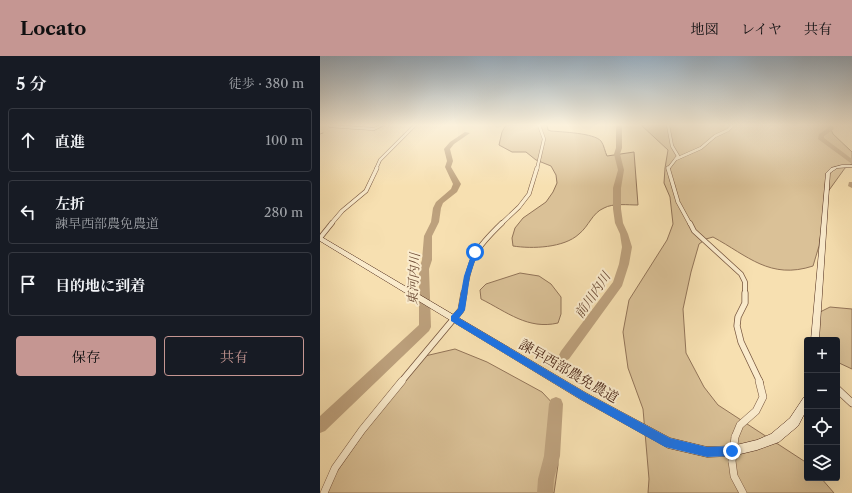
<!DOCTYPE html>
<html lang="ja">
<head>
<meta charset="utf-8">
<style>
  body { margin:0; font-family:"Libre Caslon Text","Noto Serif JP",serif; background:#20242c; color:#f1f3f6 }
  .controls { position:absolute; right:12px; bottom:12px; display:grid; overflow:hidden; border-radius:4px; box-shadow:0 4px 16px #0002 }
  .controls button { width:36px; height:36px; display:grid; place-items:center; padding:0; border:0; border-bottom:1px solid #363941; background:#171b24; color:#f1f3f6; font:20px sans-serif }
  .stop { position:absolute; width:12px; height:12px; margin:-9px; border:3px solid #1a73e8; border-radius:50%; background:#fff }
  .stop.end { background:#1a73e8; border-color:#fff; box-shadow:0 1px 4px #0008 }
  .list { margin:0; padding:0; list-style:none }
  h2 { display:flex; justify-content:space-between; align-items:center; height:52px; margin:0; padding:0 16px; font-size:17px }
  h2 small { font-size:13px; font-weight:400; color:#9ea1a6 }
  .list li { display:grid; grid-template-columns:26px 1fr auto; gap:12px; align-items:center; box-sizing:border-box; height:64px; margin:0 8px 8px; padding:0 8px; border:1px solid #363941; border-radius:4px }
  .list b { display:block; font-size:15px; white-space:nowrap }
  .list p { margin:0; font-size:13px; white-space:nowrap; color:#9ea1a6 }
  .list em { font-size:13px; font-style:normal; color:#9ea1a6 }
  .actions { display:flex; gap:8px; padding:12px 16px }
  .actions a { flex:1; padding:9px 0; border:1px solid #c59692; border-radius:4px; text-align:center; font-size:14px; color:#c59692 }
  .actions .main { background:#c59692; color:#111 }
  .icon { flex:none; width:22px; height:22px; fill:none; stroke:currentColor; stroke-width:2; stroke-linecap:round; stroke-linejoin:round }
  .map { position:relative; flex:none; width:532px; height:437px; overflow:hidden }
  header { display:flex; align-items:center; gap:24px; box-sizing:border-box; height:56px; padding:0 20px; background:#c59692; color:#111 }
  header strong { font-size:19px }
  nav { display:flex; gap:22px; margin-inline-start:auto; font-size:14px }
  main { display:flex }
  aside { flex:1; background:#171b24 }
  .map>svg:first-child { display:block }
  .green { fill:#dac197; stroke:#927458 }
  .lines { fill:none; stroke-linecap:round; stroke-linejoin:round }
  .stream { stroke:#8f7055; stroke-width:1 }
  .river { fill:#bda17d; fill-rule:evenodd }
  .street-far4-casing { stroke:#76553e; stroke-width:3.5 }
  .street-far3-casing { stroke:#76553e; stroke-width:4.5 }
  .street-far2-casing { stroke:#76553e; stroke-width:5.5 }
  .street-far1-casing { stroke:#76553e; stroke-width:7 }
  .street-casing { stroke:#76553e; stroke-width:8 }
  .secondary-casing { stroke:#4b2718; stroke-width:1 }
  .street-far4 { stroke:#faebcc; stroke-width:2.5 }
  .street-far3 { stroke:#faebcc; stroke-width:3.5 }
  .street-far2 { stroke:#faebcc; stroke-width:4 }
  .street-far1 { stroke:#faebcc; stroke-width:5.5 }
  .street { stroke:#faebcc; stroke-width:7 }
  .secondary { fill:#faebcc; fill-rule:evenodd }
  .street-bridge-casing { stroke:#76553e; stroke-width:8; stroke-linecap:butt }
  .street-bridge { stroke:#faebcc; stroke-width:7 }
  .route { fill:#1a73e8 }
  .labels { text-anchor:middle; stroke-width:4; stroke-linejoin:round; paint-order:stroke }
  .water-label { font-size:13px; font-style:italic; fill:#6d4c36; stroke:#faebcc }
  .near-street-label { font-size:14px; fill:#4b2718; stroke:#faebcc }
</style>
</head>
<body>
<header>
<strong>Locato</strong>
<nav><a>地図</a><a>レイヤ</a><a>共有</a></nav>
</header>
<main>
<aside>
<h2>5 分<small>徒歩 · 380 m</small></h2>
<ul class="list">
<li><svg class="icon" aria-label="ahead" viewBox="0 0 24 24"><path d="M12 20V5M6 11l6-6 6 6"/></svg><div><b>直進</b></div><em>100 m</em></li>
<li><svg class="icon" aria-label="left" viewBox="0 0 24 24"><path d="M17 20v-9H6M10 6l-5 5 5 5"/></svg><div><b>左折</b><p>諫早西部農免農道</p></div><em>280 m</em></li>
<li><svg class="icon" aria-label="arrive" viewBox="0 0 24 24"><path d="M6 21V4h12l-3 4 3 4H6"/></svg><div><b>目的地に到着</b></div></li>
</ul>
<div class="actions"><a class="main">保存</a><a>共有</a></div>
</aside>
<div class="map">
<svg width="532" height="437" viewBox="0 0 532 437">
  <rect width="100%" height="100%" fill="#f7e0b1"/>
  <filter id="stains"><feTurbulence type="fractalNoise" baseFrequency=".005" numOctaves="4"/><feColorMatrix values="0 0 0 0 .2 0 0 0 0 .09 0 0 0 0 .02 0 0 0 .5 -.17"/></filter>
  <radialGradient id="worn" r=".72"><stop offset=".6" stop-color="#630" stop-opacity="0"/><stop offset="1" stop-color="#630" stop-opacity=".3"/></radialGradient>
  <g class="green">
    <path d="M 186,69 L 227,69 L 228,74 L 231,75 C 242,76 274,77 281,85 C 284,89 285,96 287,100 L 314,96 L 318,149 C 308,149 293,147 284,152 C 272,157 269,170 259,178 C 244,192 212,193 193,190 L 192,182 L 195,172 L 203,162 L 226,146 L 233,136 L 237,127 L 236,119 L 231,110 L 216,104 L 206,96 L 192,96 L 179,89 L 182,76 Z"/>
    <path d="M 321,69 L 509,69 L 513,78 L 532,96 L 532,108 L 525,112 L 507,137 L 499,190 L 493,210 C 450,224 428,200 393,181 L 386,183 L 379,188 L 371,216 L 363,253 L 366,297 L 384,331 L 398,349 L 487,407 L 487,422 L 501,422 L 514,437 L 328,437 L 329,423 L 323,353 L 308,312 L 303,276 L 309,244 L 347,184 L 353,168 L 350,141 L 344,127 L 345,112 L 348,94 Z"/>
    <path d="M 200,217 L 219,220 L 231,228 L 241,241 L 241,258 L 238,267 C 208,274 187,256 161,243 L 160,234 L 166,228 Z"/>
    <polygon points="510,251 532,253 532,313 517,306 517,284 495,284 496,258"/>
    <polygon points="135,293 167,306 222,336 237,352 238,409 234,437 2,437 64,348 105,300"/>
  </g>
  <g class="lines">
    <polyline class="stream" points="0,78 3,77"/>
    <g class="river">
      <polygon points="296,69 302,69 302,92 300,98 304,114 301,132 301,153 303,167 308,178 312,191 309,208 302,230 249,303 245,305 241,303 239,299 241,295 293,226 299,208 302,191 300,178 295,167 293,153 293,132 298,114 294,98 296,92"/>
      <polygon points="506,69 512,69 514,73 504,80 504,82 532,103 532,108 498,83 499,78 508,72"/>
      <polygon points="145,76 150,77 134,88 130,93 133,105 131,111 141,128 137,136 123,147 121,152 119,166 112,180 112,204 109,213 111,271 109,275 5,375 0,377 0,360 99,269 99,213 102,204 104,180 111,166 113,152 116,146 131,133 133,128 125,111 127,105 124,93 130,86"/>
      <polygon points="529,126 532,126 532,132 528,130"/>
      <polygon points="236,341 241,343 243,348 240,400 234,423 233,437 217,437 218,423 224,400 229,348 231,343"/>
    </g>
    <g class="street-far4-casing">
      <g id="street-far4">
        <polyline points="348,69 352,90 358,100 348,113"/>
        <polyline points="10,70 54,73 62,69"/>
        <polyline points="356,103 381,92 395,80 408,74 413,69"/>
        <polyline points="56,113 60,104 95,69"/>
        <polyline points="217,113 224,83 219,69"/>
      </g>
    </g>
    <g class="street-far3-casing">
      <g id="street-far3">
        <polyline points="348,112 358,146 370,168"/>
        <polyline points="11,168 22,155 46,135 57,112"/>
        <polyline points="181,168 199,151 209,138 217,112"/>
      </g>
    </g>
    <g class="street-far2-casing">
      <g id="street-far2">
        <polyline points="370,167 374,175 421,218 425,226 425,238"/>
        <polyline points="0,182 12,167"/>
        <path d="M 144,238 C 150,201 155,193 182,167"/>
      </g>
    </g>
    <g class="street-far1-casing">
      <g id="street-far1">
        <polyline points="425,237 425,247 418,261 417,270 421,286 440,326"/>
        <polyline points="81,326 141,254 144,237"/>
      </g>
    </g>
    <g class="street-casing">
      <g id="street">
        <polyline points="517,333 532,347"/>
        <polyline points="415,381 420,369 436,355 443,341 439,325"/>
        <polyline points="412,405 414,420 423,437"/>
        <polyline points="4,437 15,412 42,374 82,325"/>
      </g>
    </g>
    <g class="secondary-casing">
      <g id="secondary">
        <polygon points="522,109 532,109 532,111 517,112 510,117 499,284 491,284 506,117 511,112"/>
        <polygon points="0,180 266,337 350,382 387,391 412,390 437,384 451,378 470,362 484,341 487,339 487,353 478,370 459,386 437,394 412,400 387,401 348,392 260,343 0,185"/>
      </g>
    </g>
    <use href="#street-far4" class="street-far4"/>
    <use href="#street-far3" class="street-far3"/>
    <use href="#street-far2" class="street-far2"/>
    <use href="#street-far1" class="street-far1"/>
    <use href="#street" class="street"/>
    <use href="#secondary" class="secondary"/>
    <g class="street-bridge-casing">
      <polyline id="street-bridge" points="412,405 415,381"/>
    </g>
    <use href="#street-bridge" class="street-bridge"/>
  </g>
  <linearGradient id="sky" x2="0" y2="1"><stop stop-color="#97acbd"/><stop offset="0.53" stop-color="#fbf1dc"/><stop offset="1" stop-color="#fbf1dc" stop-opacity="0"/></linearGradient>
  <rect width="532" height="130" fill="url(#sky)"/>
  <polygon class="route" points="153,194 158,196 150,220 145,254 139,262 266,337 350,382 387,391 412,390 416,392 417,395 416,399 412,400 387,401 345,391 260,343 131,265 131,260 138,253 144,220"/>
  <g class="labels">
    <g class="water-label">
      <text transform="translate(93 223) rotate(-87)" y="5">東河内川</text>
      <text transform="translate(272 239) rotate(-56)" y="5">前川内川</text>
    </g>
    <g class="near-street-label">
      <text transform="translate(249 315) rotate(30)" y="5">諫早西部農免農道</text>
    </g>
  </g>
  <rect width="100%" height="100%" filter="url(#stains)"/>
  <rect width="100%" height="100%" fill="url(#worn)"/>
</svg>
<div class="controls">
<button>+</button>
<button>−</button>
<button><svg class="icon" aria-label="locate" viewBox="0 0 24 24"><circle cx="12" cy="12" r="6"/><path d="M12 2v4M12 18v4M2 12h4M18 12h4"/></svg></button>
<button><svg class="icon" aria-label="layers" viewBox="0 0 24 24"><path d="M12 4l9 5-9 5-9-5zM3 14l9 5 9-5"/></svg></button>
</div>
<div class="stop" style="left:155px;top:196px"></div>
<div class="stop end" style="left:412px;top:395px"></div>
</div>
</main>
</body>
</html>
